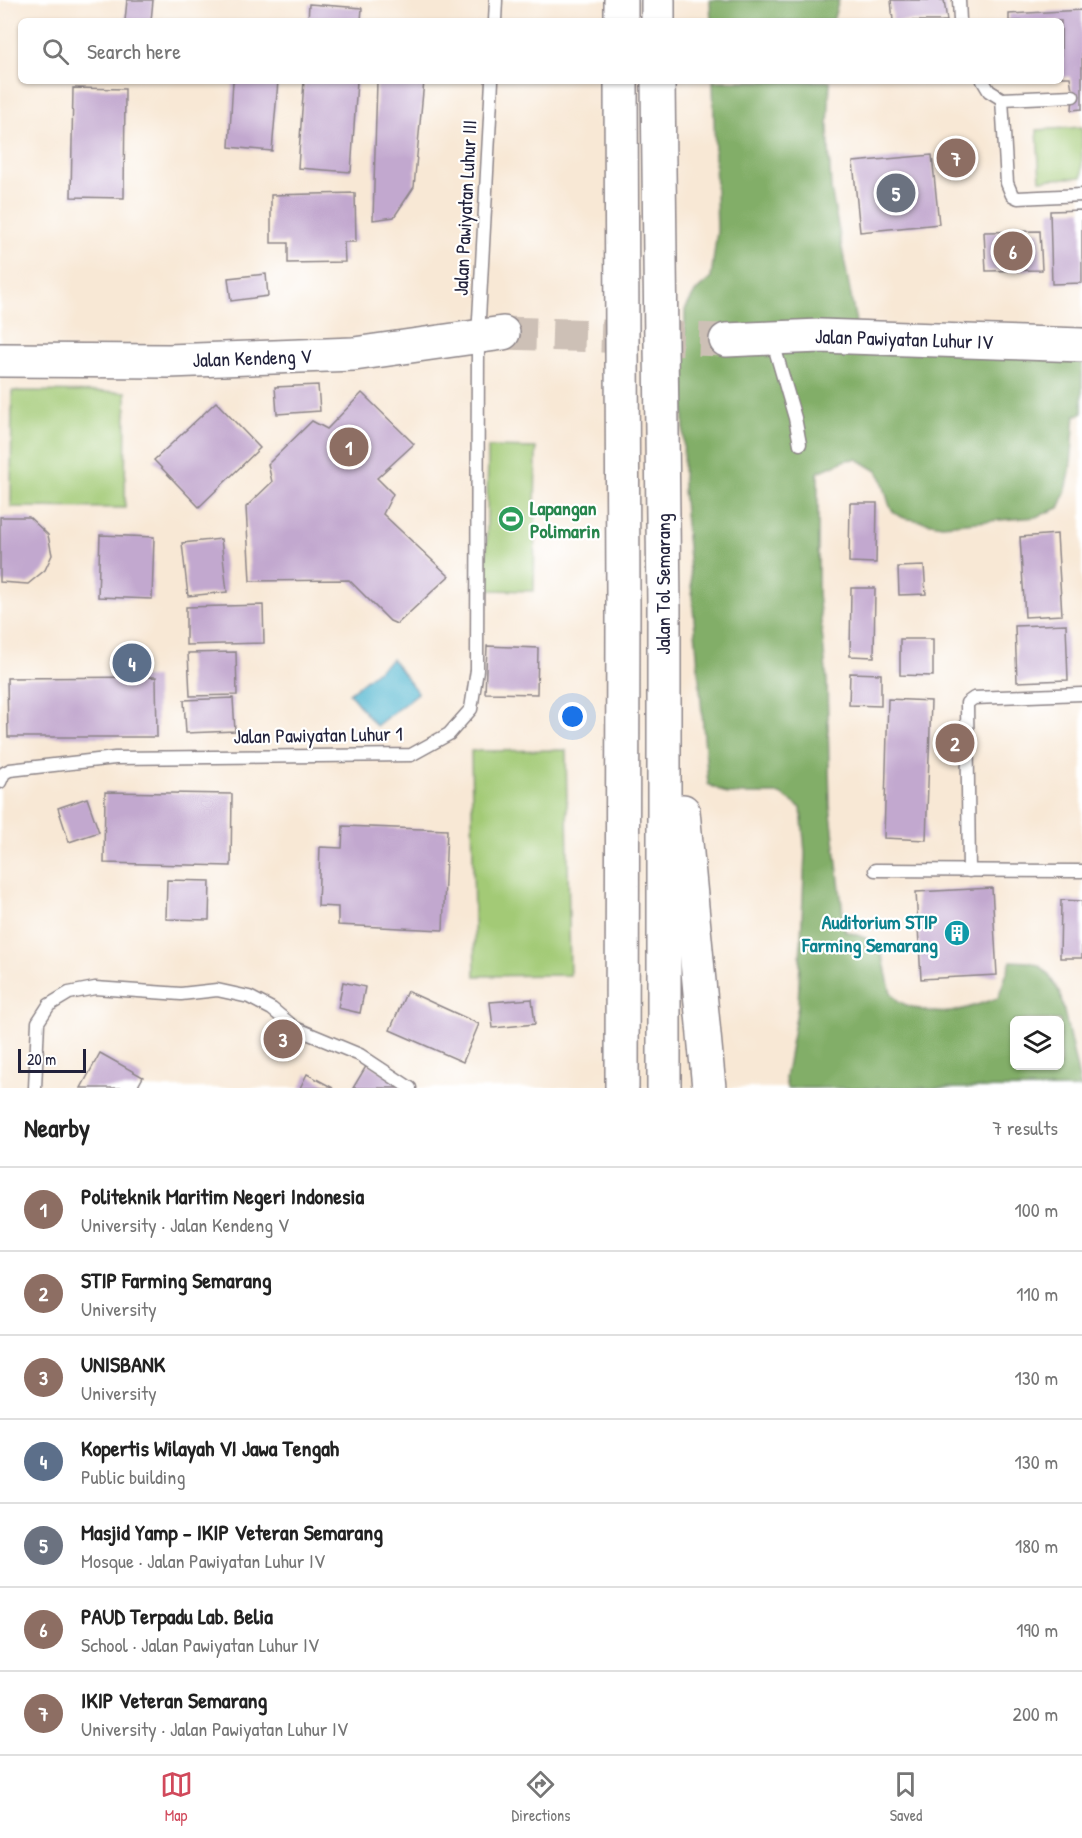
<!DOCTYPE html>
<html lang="en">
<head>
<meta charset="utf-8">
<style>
  body { margin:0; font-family:"Patrick Hand",sans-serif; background:#f6f6f6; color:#222 }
  .controls { position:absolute; right:18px; bottom:18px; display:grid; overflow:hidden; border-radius:9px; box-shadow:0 2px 4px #0004 }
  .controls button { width:54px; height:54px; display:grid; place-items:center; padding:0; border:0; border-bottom:2px solid #e0e0e0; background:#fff; color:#222; font:30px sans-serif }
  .scale { position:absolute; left:18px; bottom:15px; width:68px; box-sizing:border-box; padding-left:6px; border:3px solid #22223b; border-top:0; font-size:16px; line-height:21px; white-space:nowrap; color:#22223b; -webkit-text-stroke:4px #fff; paint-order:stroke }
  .you { position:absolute; left:573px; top:717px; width:21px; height:21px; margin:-15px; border:4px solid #fff; border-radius:50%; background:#1a73e8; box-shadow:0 0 0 9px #1a73e833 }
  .badge { display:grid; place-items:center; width:39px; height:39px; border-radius:50%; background:#d1495b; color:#fff; font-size:20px; font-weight:700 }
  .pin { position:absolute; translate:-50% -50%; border:3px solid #fff; box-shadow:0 2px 6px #0006 }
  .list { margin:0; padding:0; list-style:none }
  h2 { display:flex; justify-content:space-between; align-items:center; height:78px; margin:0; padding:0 24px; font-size:26px }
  h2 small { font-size:20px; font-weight:400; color:#767676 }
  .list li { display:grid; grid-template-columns:39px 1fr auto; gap:18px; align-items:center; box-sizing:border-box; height:84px; padding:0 24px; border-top:2px solid #e0e0e0 }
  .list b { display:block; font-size:22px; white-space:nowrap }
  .list p { margin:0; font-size:20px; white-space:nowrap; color:#767676 }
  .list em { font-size:20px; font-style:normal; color:#767676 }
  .icon { flex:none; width:33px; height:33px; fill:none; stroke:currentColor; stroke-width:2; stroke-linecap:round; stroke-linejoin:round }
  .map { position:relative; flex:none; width:1082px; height:1088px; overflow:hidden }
  .search { position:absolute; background:#fff; box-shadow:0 2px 4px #0004; left:18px; right:18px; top:18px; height:66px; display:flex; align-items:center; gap:15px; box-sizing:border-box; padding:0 21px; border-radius:9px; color:#767676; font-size:22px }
  .sheet { height:666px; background:#fff }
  nav { display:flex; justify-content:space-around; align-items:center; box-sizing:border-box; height:84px; border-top:2px solid #e0e0e0; background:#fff; font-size:16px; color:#767676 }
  nav a { display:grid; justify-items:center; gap:3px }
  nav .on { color:#d1495b }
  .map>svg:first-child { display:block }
  .green { fill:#a3ca76; stroke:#627658; stroke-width:1.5 }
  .forest { fill:#82ae67; stroke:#526851; stroke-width:1.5; fill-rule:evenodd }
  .water { fill:#50b5cf; stroke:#396c85; stroke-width:1.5 }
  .building { fill:#c2a8cf }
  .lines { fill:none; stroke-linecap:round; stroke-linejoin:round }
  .secondary-tunnel { stroke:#cdc0b6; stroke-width:33; stroke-dasharray:33 16; stroke-linecap:butt }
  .lane-casing { stroke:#8d8588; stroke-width:15 }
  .secondary-casing { stroke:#8d8588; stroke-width:36 }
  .highway-casing { stroke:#8d8588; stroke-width:36 }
  .lane { stroke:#fff; stroke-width:12 }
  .secondary { stroke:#fff; stroke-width:33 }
  .highway { stroke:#fff; stroke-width:33 }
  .labels { text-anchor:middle; stroke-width:4.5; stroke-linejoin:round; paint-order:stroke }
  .street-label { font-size:20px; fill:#22223b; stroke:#fff }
  .leisure-label { font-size:20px; font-weight:bold; fill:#27864d; stroke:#fff; text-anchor:start }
  .culture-label { font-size:20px; font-weight:bold; fill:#0d838f; stroke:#fff; text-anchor:end }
</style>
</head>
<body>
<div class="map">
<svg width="1082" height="1088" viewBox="0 0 1082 1088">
  <rect width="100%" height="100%" fill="#fff"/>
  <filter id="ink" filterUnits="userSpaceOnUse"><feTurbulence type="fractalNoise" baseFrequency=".0167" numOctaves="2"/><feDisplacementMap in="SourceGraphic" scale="12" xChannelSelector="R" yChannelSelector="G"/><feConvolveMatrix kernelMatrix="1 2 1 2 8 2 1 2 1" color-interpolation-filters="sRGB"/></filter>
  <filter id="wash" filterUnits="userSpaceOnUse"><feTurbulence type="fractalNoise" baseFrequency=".008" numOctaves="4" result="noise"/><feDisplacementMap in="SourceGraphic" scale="24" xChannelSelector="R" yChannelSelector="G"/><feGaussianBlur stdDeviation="1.35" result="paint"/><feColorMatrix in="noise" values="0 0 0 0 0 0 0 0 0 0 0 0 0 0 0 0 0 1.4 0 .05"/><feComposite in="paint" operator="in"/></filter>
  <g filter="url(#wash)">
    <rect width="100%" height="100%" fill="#f8e8d5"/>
    <g class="green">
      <polygon points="1082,127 1082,177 1040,180 1037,130"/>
      <polygon points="12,391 126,392 125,508 11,507"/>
      <polygon points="488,447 536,448 534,591 486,590"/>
      <polygon points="566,750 570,975 475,976 471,751"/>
    </g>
    <g class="forest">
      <polygon points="710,0 839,0 833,21 711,21"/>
      <path d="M 713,81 L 830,81 L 828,127 L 831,189 L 860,344 L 1082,356 L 1082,414 L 1075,415 C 1072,446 1073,480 1059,508 L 1036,517 L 942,525 L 904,518 L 894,513 L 889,504 L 882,480 L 877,471 L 857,459 L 846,460 L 818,472 L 818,593 L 827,681 L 830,805 L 845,931 C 856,935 871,938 878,948 C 886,958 886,979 891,992 C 895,1000 901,1003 909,1006 C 947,1020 962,1009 998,998 L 1011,961 L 1030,962 L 1040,966 L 1048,974 L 1060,993 L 1081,1088 L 787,1088 L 785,1079 L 798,1005 L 805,853 L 801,808 L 780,794 L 727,794 L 708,784 L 683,489 L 685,310 L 695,292 L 711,278 L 717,231 ZM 1014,1020 L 1060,1020 L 1060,1066 L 1014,1066 Z"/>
    </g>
    <polygon class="water" points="392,659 418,693 376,726 349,693"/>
    <g id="blocks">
      <g class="building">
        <polygon points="127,0 153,0 151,21 125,21"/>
        <polygon points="891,0 944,0 947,21 893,21"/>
        <polygon points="309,4 362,8 361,21 308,21"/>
        <polygon points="1082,10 1082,109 1072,110 1073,96 1070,77 1061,77 1061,21 1009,21 1009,14"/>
        <polygon points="233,81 278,81 272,151 229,147"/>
        <polygon points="304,81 357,81 351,172 298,168"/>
        <polygon points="377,81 424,81 414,187 394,217 373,220"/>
        <polygon points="73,88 125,89 124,198 71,197"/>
        <polygon points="932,155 939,224 860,232 853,162"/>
        <polygon points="355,193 356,242 344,242 345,262 288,263 288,243 271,243 271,195"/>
        <polygon points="1082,210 1082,283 1052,284 1050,211"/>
        <polygon points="1040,231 1042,270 986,271 984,232"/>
        <polygon points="266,274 268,296 231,301 228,278"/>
        <polygon points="318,385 320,411 277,414 275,387"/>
        <polygon points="362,393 414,444 377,478 393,494 383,514 449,576 397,624 390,621 349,580 250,581 246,507 272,482 268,464 312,421 327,429"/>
        <polygon points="216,402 260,448 199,507 154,460"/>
        <polygon points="850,503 877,503 876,563 849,562"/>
        <polygon points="0,517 29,517 48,535 52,555 45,570 28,584 0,582"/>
        <polygon points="1057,534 1062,615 1025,617 1020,537"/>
        <polygon points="100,535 154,537 152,599 98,597"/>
        <polygon points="221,539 227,592 188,596 182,543"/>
        <polygon points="924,566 926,594 899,595 898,567"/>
        <polygon points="851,588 875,588 874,657 850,656"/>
        <polygon points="263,605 264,643 186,645 186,607"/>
        <polygon points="1066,624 1068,680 1017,682 1015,626"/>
        <polygon points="900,639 933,639 933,676 900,675"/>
        <polygon points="487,646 538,648 537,694 485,693"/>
        <polygon points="236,652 237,695 190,696 188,653"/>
        <polygon points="850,673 881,674 881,706 849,705"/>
        <polygon points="156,677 157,737 8,737 7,678"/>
        <polygon points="233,698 235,731 186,733 184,700"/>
        <polygon points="888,699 931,701 926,840 884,838"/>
        <polygon points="105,792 232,794 231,866 104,863"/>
        <polygon points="87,798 99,832 69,842 58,808"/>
        <polygon points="343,826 447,830 443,930 338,925 338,907 318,906 320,847 342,848"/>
        <polygon points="167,880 210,881 209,920 166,919"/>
        <polygon points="992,888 997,975 921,979 916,892"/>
        <polygon points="1061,900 1082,901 1082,958 1060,958"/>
        <polygon points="343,982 365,987 360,1013 338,1008"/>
        <polygon points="407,991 479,1024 463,1062 390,1030"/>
        <polygon points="532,999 535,1024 493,1028 490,1002"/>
        <polygon points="100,1053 143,1077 137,1088 81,1088"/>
        <polygon points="368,1063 400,1083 397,1088 353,1088"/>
        <polygon points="307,1074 333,1088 300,1088"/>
      </g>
    </g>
  </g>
  <g filter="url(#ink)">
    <use href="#blocks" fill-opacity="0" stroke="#8d8588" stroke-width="1.5"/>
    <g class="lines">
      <polyline class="secondary-tunnel" points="503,333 726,340"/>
      <g class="lane-casing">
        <g id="lane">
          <polyline points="959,0 960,21"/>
          <polyline points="495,21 496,0"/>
          <polyline points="983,81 989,91 1002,99 1073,96"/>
          <polyline points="1002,99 1007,183 1012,195 1018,198 1082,195"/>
          <polyline points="772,339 795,418 800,444"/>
          <polyline points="0,782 4,773 10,770 115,758 411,755 449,734 471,709 477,670 478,337 492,81"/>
          <polyline points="875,870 1082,871"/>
          <polyline points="969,871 967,703 974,698 1082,694"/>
          <polyline points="35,1088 38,1022 49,1005 69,993 95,988 181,994 217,990 249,997 272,1009 295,1028 360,1055 410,1088"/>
        </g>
      </g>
      <g class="secondary-casing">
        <g id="secondary">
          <polyline points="726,340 820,336 1082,345"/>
          <polyline points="0,360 169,361 354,354 503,333"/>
        </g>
      </g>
      <g class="highway-casing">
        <g id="highway">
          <polyline points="621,0 621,21"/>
          <polyline points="658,0 658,21"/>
          <polyline points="621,81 623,602 622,1088"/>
          <polyline points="658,81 664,606 664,1088"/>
          <polyline points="683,811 709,1088"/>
        </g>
      </g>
      <use href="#lane" class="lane"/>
      <use href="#secondary" class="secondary"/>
      <use href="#highway" class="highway"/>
    </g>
  </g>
  <defs>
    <g id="stadium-disc" transform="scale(1.35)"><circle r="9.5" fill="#2e9e5b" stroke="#fff"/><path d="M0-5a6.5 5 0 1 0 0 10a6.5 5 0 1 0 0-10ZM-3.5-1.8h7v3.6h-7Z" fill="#fff"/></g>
    <g id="building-disc" transform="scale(1.35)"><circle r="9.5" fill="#0f9aa8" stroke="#fff"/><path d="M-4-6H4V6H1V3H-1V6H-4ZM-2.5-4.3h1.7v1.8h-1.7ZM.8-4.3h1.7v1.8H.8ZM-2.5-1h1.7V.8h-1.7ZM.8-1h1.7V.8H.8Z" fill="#fff"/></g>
  </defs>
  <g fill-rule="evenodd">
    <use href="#stadium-disc" x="511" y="519"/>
    <use href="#building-disc" x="957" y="933"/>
  </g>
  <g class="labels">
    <g class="street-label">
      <text transform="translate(465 208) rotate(-87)" y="7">Jalan Pawiyatan Luhur III</text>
      <text transform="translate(904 339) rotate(2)" y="7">Jalan Pawiyatan Luhur IV</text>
      <text transform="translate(252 358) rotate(-2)" y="7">Jalan Kendeng V</text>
      <text transform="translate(663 584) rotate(-90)" y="7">Jalan Tol Semarang</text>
      <text transform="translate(318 735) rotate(-1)" y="7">Jalan Pawiyatan Luhur 1</text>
    </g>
    <g class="leisure-label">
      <text x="530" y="515">Lapangan<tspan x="530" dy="23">Polimarin</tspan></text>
    </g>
    <g class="culture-label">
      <text x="938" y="929">Auditorium STIP<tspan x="938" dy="23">Farming Semarang</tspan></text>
    </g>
  </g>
</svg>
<div class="controls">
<button><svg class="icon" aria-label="layers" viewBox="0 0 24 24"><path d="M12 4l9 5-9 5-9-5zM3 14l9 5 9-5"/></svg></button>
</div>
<div class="scale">20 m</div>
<div class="you"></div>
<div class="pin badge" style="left:349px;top:447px;background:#8d6e63">1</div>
<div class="pin badge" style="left:955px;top:743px;background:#8d6e63">2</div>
<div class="pin badge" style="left:283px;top:1039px;background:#8d6e63">3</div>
<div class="pin badge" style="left:132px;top:663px;background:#5c6f8a">4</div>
<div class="pin badge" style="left:896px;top:193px;background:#6b7280">5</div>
<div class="pin badge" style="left:1013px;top:251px;background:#8d6e63">6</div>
<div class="pin badge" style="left:956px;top:158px;background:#8d6e63">7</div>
<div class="search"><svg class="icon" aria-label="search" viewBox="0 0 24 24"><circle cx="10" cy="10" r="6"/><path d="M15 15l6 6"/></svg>Search here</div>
</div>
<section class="sheet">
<h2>Nearby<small>7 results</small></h2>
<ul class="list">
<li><span class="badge" style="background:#8d6e63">1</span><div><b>Politeknik Maritim Negeri Indonesia</b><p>University · Jalan Kendeng V</p></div><em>100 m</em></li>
<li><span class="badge" style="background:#8d6e63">2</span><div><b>STIP Farming Semarang</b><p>University</p></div><em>110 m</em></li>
<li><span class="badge" style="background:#8d6e63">3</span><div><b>UNISBANK</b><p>University</p></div><em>130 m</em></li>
<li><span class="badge" style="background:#5c6f8a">4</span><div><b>Kopertis Wilayah VI Jawa Tengah</b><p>Public building</p></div><em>130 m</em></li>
<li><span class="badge" style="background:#6b7280">5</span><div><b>Masjid Yamp - IKIP Veteran Semarang</b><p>Mosque · Jalan Pawiyatan Luhur IV</p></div><em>180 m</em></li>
<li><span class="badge" style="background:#8d6e63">6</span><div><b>PAUD Terpadu Lab. Belia</b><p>School · Jalan Pawiyatan Luhur IV</p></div><em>190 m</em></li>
<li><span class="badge" style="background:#8d6e63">7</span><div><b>IKIP Veteran Semarang</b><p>University · Jalan Pawiyatan Luhur IV</p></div><em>200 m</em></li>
</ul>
</section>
<nav>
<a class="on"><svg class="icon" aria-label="map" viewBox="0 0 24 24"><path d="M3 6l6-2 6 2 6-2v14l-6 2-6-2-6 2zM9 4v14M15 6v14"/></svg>Map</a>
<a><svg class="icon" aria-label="directions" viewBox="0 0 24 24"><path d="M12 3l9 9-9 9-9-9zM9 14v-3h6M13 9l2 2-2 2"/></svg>Directions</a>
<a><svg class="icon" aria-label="saved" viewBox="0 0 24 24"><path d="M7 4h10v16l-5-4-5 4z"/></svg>Saved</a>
</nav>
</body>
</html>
